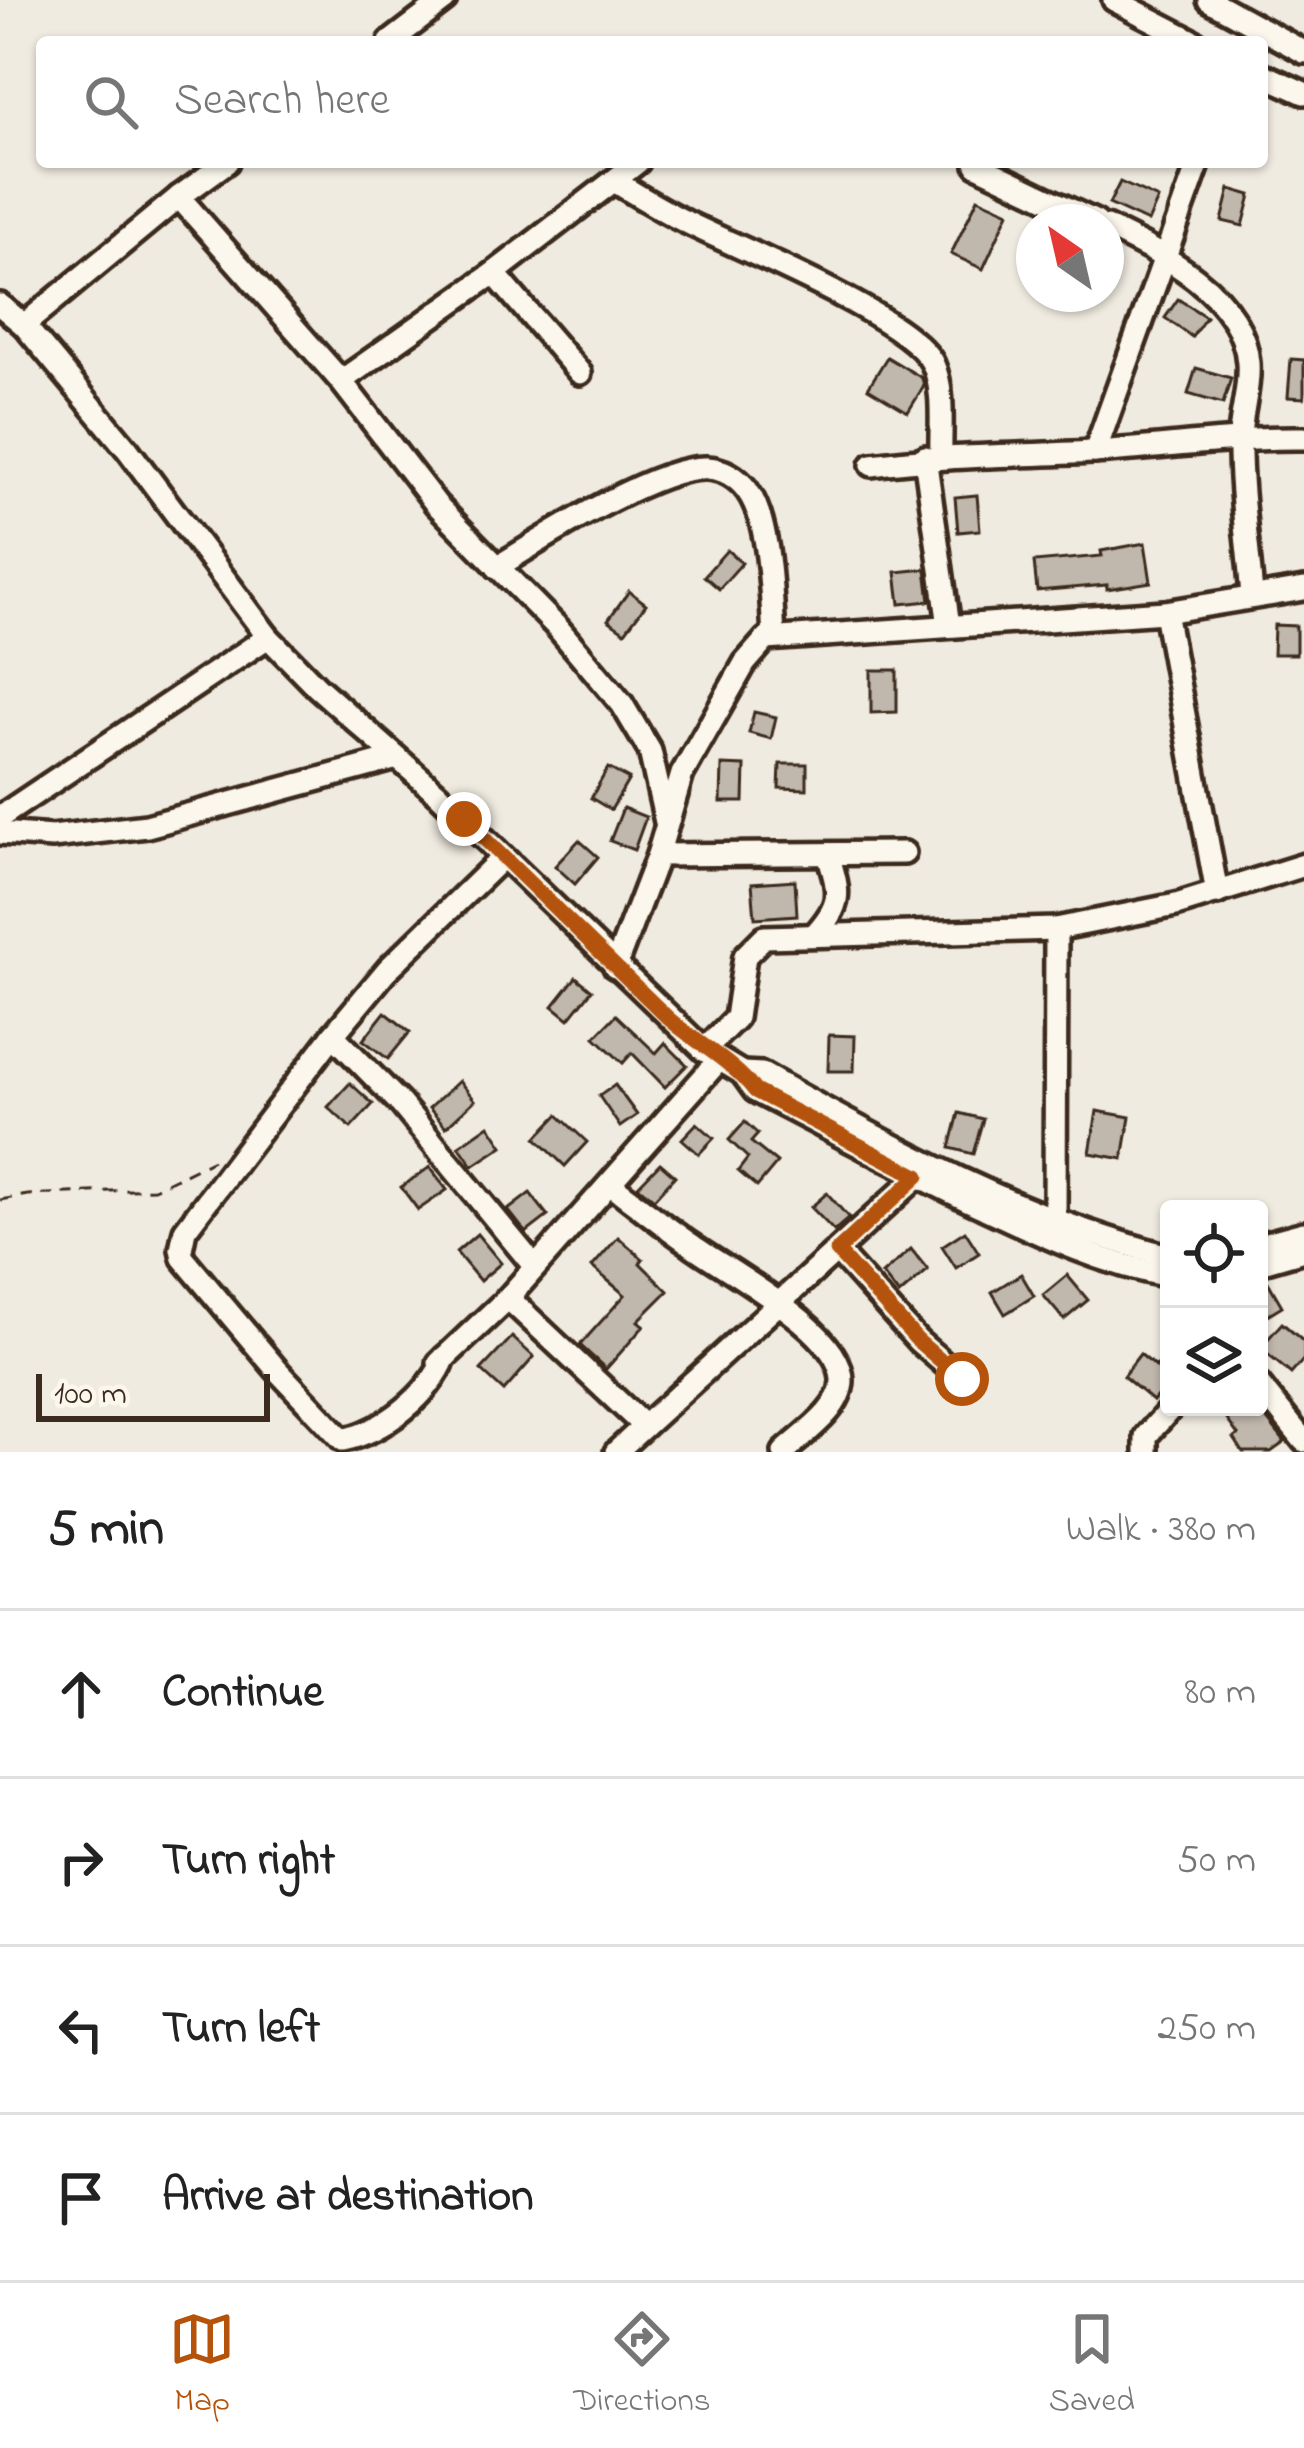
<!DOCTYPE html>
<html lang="en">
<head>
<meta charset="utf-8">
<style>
  body { margin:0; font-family:"Indie Flower",sans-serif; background:#f6f6f6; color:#222 }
  .controls { position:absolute; right:36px; bottom:36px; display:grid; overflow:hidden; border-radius:12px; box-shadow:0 3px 9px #0004 }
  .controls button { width:108px; height:108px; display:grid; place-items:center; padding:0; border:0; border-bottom:3px solid #e0e0e0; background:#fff; color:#222; font:60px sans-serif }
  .compass { position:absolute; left:1016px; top:204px; width:108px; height:108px; border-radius:50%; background:#fff; box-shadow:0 3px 9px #0004; rotate:326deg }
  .scale { position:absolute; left:36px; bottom:30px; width:234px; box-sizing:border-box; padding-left:12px; border:6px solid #3b2a1e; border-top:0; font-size:33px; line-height:42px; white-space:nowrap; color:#3b2a1e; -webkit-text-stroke:9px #fbf7ec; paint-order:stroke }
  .stop { position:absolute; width:36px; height:36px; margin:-27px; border:9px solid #b45309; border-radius:50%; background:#fff }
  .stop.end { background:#b45309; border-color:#fff; box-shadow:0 3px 12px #0008 }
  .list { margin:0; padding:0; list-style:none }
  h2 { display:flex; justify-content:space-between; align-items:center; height:156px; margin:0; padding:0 48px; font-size:51px }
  h2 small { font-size:39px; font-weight:400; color:#767676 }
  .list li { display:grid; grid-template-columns:78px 1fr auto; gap:36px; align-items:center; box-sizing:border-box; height:168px; padding:0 48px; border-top:3px solid #e0e0e0 }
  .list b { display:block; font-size:45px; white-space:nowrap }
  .list em { font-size:39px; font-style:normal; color:#767676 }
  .icon { flex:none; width:66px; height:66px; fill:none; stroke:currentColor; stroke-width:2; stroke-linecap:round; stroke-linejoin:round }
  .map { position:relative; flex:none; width:1304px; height:1452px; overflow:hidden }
  .search { position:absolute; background:#fff; box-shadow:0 3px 9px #0004; left:36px; right:36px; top:36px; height:132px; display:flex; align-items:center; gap:30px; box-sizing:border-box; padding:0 42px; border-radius:12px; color:#767676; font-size:45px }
  .sheet { height:828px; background:#fff }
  nav { display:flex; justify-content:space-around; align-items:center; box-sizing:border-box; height:168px; border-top:3px solid #e0e0e0; background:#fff; font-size:33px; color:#767676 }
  nav a { display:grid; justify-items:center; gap:6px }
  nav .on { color:#b45309 }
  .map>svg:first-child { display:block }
  .building { fill:#c0b8ad; stroke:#3b2a1e; stroke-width:3 }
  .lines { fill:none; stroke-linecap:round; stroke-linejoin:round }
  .minor-casing { stroke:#3b2a1e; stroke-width:30 }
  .path { stroke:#3b2a1e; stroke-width:3; stroke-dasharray:12 9; stroke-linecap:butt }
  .minor { stroke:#fbf7ec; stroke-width:21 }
  .route { stroke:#b45309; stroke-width:15 }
</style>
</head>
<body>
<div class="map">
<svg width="1304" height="1452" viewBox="0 0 1304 1452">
  <rect width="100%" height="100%" fill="#f0ebe0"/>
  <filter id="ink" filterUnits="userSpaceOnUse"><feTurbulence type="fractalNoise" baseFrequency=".00833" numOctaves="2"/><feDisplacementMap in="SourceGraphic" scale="24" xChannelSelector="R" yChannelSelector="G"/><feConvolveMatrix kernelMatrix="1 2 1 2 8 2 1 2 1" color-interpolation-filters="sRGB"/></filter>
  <g filter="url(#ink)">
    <g class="building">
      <polygon points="1120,182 1158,199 1148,222 1109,204"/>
      <polygon points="1230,189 1251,195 1243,226 1222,221"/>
      <polygon points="978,198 1009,212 983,269 951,254"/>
      <polygon points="1178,299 1206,317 1192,337 1165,318"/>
      <polygon points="887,357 922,378 924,386 908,412 868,388"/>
      <polygon points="1291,359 1304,360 1304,398 1288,397"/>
      <polygon points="1196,368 1231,378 1223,404 1188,394"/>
      <polygon points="977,495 980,530 958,532 955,497"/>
      <polygon points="1145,543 1151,582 1107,589 1107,585 1037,591 1034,562 1102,556 1101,551"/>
      <polygon points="727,550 742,563 719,589 704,576"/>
      <polygon points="926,569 930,601 900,604 896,572"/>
      <polygon points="629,591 646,604 625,632 608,620"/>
      <polygon points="1274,625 1296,626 1296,654 1273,654"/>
      <polygon points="871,670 897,670 897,712 871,713"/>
      <polygon points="754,712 776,717 771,739 749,733"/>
      <polygon points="780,764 807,764 807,789 779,788"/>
      <polygon points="722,765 745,766 744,802 721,802"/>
      <polygon points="608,768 629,779 611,810 591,798"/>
      <polygon points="623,808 646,817 634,850 610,841"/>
      <polygon points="579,840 598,857 575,884 555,866"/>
      <polygon points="795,880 797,915 755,918 752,883"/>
      <polygon points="576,977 592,990 569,1019 553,1006"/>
      <polygon points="385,1012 410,1032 388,1059 363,1040"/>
      <polygon points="616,1015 656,1053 665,1043 687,1065 665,1087 632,1053 623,1063 595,1037"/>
      <polygon points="829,1035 855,1036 854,1071 828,1071"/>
      <polygon points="459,1081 475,1100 446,1127 429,1108"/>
      <polygon points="350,1083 373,1104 351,1128 328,1107"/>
      <polygon points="615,1085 637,1115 620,1127 599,1096"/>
      <polygon points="1097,1111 1130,1117 1123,1159 1090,1153"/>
      <polygon points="959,1113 983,1119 973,1154 950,1148"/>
      <polygon points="558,1115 587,1142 565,1166 536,1138"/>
      <polygon points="745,1122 758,1134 751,1142 777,1163 757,1187 738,1171 748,1158 729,1140"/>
      <polygon points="697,1123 714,1138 699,1154 682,1139"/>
      <polygon points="489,1125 503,1146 473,1166 459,1146"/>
      <polygon points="660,1163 675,1176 654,1199 638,1186"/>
      <polygon points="430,1167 447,1190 418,1210 401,1187"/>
      <polygon points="530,1193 548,1216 526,1233 508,1210"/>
      <polygon points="827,1193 849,1218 834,1231 811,1207"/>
      <polygon points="965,1231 979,1253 956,1268 942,1246"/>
      <polygon points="477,1234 501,1263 480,1281 456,1252"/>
      <polygon points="618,1237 643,1259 640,1263 668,1291 638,1321 644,1326 606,1369 580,1345 625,1295 592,1267"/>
      <polygon points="911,1249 928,1270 899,1295 882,1274"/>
      <polygon points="1021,1274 1034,1296 1005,1314 992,1292"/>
      <polygon points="1067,1275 1088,1300 1064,1320 1043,1295"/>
      <polygon points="1268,1282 1282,1306 1259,1320 1259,1287"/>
      <polygon points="1282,1323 1304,1342 1304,1359 1291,1374 1260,1348"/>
      <polygon points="512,1337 534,1357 504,1391 481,1370"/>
      <polygon points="1169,1350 1169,1381 1153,1401 1123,1376 1140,1354 1156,1367"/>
      <polygon points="1218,1407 1257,1407 1285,1442 1271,1452 1243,1452 1234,1438 1238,1435"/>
    </g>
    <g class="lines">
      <g class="minor-casing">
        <g id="minor">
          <polyline points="1114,0 1195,42"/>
          <polyline points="1209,0 1304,52"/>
          <polyline points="390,42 445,0"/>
          <polyline points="1262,74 1304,93"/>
          <polyline points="977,165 1096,222"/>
          <path d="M 614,181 C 637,195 661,210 686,222 C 737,248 911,317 933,364 C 945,391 940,428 941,456"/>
          <polyline points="179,197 341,381 436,504 558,628 622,704 650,751 666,822"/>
          <path d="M 1106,227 C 1160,253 1243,293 1248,363 C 1250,388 1241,412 1240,437 C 1239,489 1248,544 1252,596"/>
          <polyline points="494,273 580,373"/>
          <path d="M 0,305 L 24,325 L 128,450 L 268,637 L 317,687 L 436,792 L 704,1050 L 742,1073 L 755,1091 C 829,1129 903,1169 978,1205 C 1040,1234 1101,1264 1169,1276"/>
          <polyline points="24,325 179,197 227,162"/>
          <polyline points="341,381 494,273 638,162"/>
          <polyline points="1095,452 1199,162"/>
          <polyline points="925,457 949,626"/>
          <path d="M 872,465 C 945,455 1019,456 1093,452 C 1164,448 1232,437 1304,438"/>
          <path d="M 497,567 C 541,540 657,465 707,468 C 723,469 737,477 747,490 C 771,523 771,595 774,636"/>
          <polyline points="1165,612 1217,893"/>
          <polyline points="0,817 268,637"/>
          <polyline points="0,833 52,837 147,826 397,758"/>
          <polyline points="658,855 904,853"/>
          <path d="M 815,934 C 844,902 839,892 828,854"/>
          <polyline points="615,967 658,855 682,774 745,663 766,639 1165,612 1304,589"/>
          <polyline points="333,1035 400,1103 535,1267"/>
          <polyline points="704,1050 736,1018 745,956 764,937 1056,929 1176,905 1304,865"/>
          <path d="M 742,1073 L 762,1074 C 891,1147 1025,1220 1169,1256"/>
          <path d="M 610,1184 C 638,1205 665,1227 693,1246 C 729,1272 843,1332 842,1381 C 841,1410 803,1434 784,1452"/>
          <polyline points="1055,1220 1056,929"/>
          <polyline points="1259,1245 1304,1233"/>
          <polyline points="837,1251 918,1341 962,1379"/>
          <polyline points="1259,1263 1304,1250"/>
          <polyline points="508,1298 644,1426"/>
          <path d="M 445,1357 C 429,1396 384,1431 343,1440 L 277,1370 L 183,1258 L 181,1249 L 185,1230 L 333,1035 L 388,969 L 503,857"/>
          <polyline points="439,1363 508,1298 719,1060"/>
          <polyline points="1259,1385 1304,1441"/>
          <polyline points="616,1452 926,1169"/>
          <polyline points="1146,1452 1146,1436 1172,1407"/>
        </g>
      </g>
      <polyline class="path" points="0,1200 28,1195 154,1189 213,1160"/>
      <use href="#minor" class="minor"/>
    </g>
  </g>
  <g class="lines" filter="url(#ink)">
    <path class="route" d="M 464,819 L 668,1018 C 695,1042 736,1064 755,1091 L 918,1176 L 837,1251 L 918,1341 L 962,1379"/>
  </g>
</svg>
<div class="controls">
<button><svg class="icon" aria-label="locate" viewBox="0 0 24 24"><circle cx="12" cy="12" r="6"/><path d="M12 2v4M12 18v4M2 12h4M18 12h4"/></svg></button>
<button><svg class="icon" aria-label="layers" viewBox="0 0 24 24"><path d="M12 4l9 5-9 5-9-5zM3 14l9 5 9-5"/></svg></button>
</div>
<svg class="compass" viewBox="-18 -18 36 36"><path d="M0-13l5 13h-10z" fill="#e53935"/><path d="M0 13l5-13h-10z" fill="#767676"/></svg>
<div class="scale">100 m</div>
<div class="stop" style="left:962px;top:1379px"></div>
<div class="stop end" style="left:464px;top:819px"></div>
<div class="search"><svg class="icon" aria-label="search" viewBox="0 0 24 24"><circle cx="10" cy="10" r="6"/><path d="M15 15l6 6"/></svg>Search here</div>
</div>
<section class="sheet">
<h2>5 min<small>Walk · 380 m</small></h2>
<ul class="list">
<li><svg class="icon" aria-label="ahead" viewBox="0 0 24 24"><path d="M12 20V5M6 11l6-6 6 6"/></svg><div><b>Continue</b></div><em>80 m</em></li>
<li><svg class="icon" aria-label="right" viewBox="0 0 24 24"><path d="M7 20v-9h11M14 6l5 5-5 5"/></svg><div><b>Turn right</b></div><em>50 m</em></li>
<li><svg class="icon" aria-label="left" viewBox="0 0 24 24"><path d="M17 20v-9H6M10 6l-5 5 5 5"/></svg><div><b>Turn left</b></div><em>250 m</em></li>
<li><svg class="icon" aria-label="arrive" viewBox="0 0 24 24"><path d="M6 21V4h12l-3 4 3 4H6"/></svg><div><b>Arrive at destination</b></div></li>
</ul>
</section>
<nav>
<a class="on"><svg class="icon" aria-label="map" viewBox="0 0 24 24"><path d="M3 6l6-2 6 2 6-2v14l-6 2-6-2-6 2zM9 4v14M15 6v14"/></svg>Map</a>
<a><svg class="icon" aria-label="directions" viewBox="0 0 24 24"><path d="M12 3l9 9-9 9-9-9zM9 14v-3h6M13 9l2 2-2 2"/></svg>Directions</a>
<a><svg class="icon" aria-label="saved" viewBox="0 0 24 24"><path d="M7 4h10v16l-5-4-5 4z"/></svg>Saved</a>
</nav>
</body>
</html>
